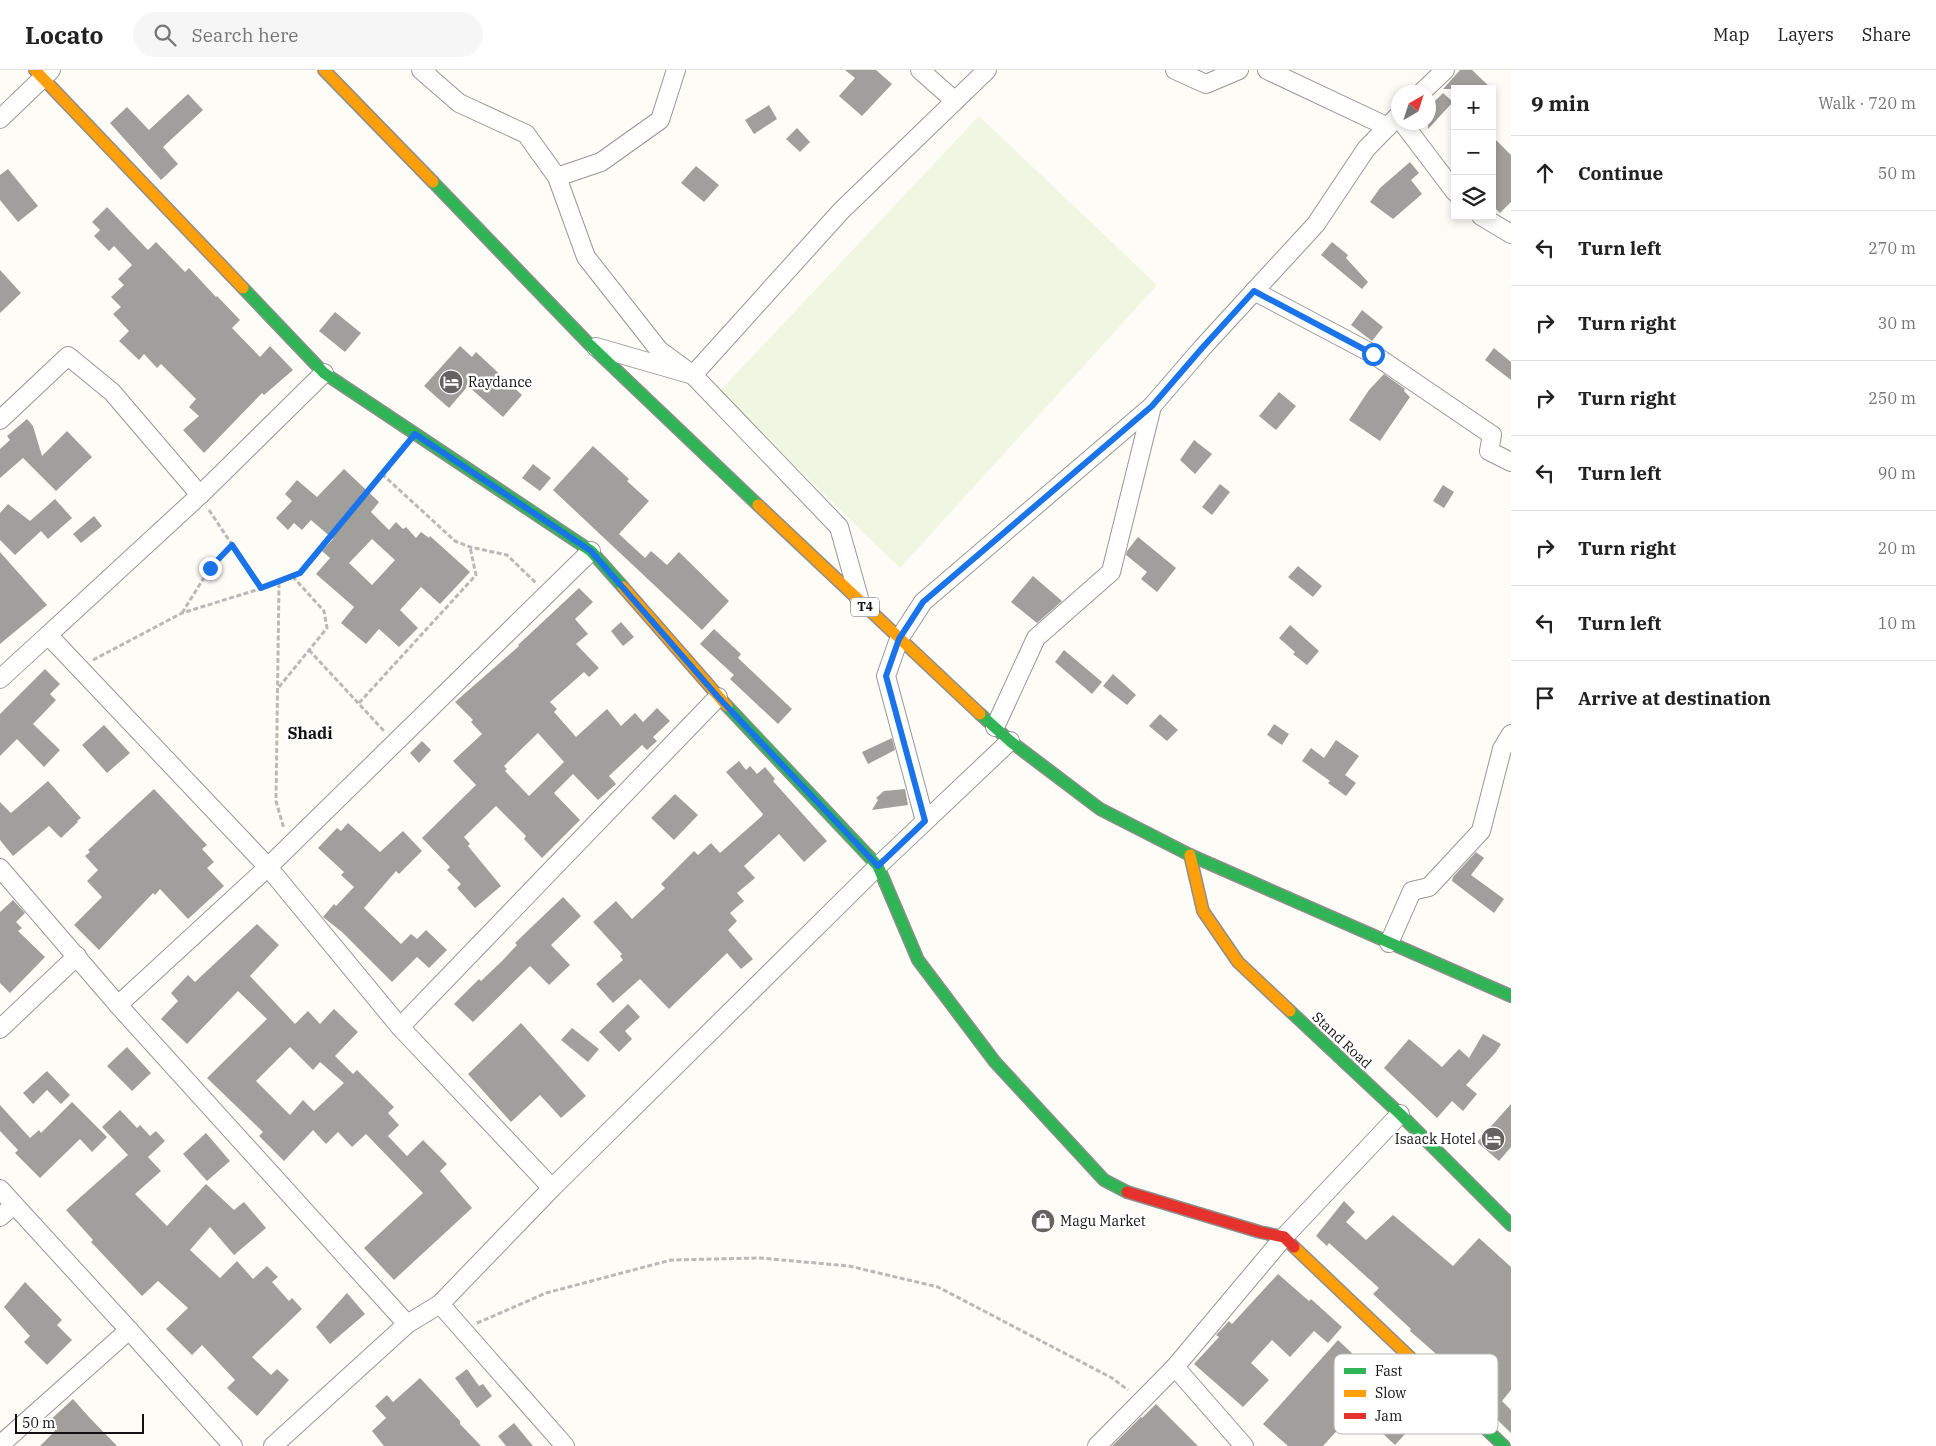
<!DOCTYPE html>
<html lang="en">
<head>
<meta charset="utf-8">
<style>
  body { margin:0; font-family:"IBM Plex Serif",serif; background:#f6f6f6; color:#222 }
  .controls { position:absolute; right:15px; top:15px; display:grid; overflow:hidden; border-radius:0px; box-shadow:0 2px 8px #0003 }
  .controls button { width:45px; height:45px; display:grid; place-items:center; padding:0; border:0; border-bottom:1px solid #e0e0e0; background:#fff; color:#222; font:25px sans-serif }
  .compass { position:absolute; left:1391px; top:15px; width:45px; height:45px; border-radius:50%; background:#fff; box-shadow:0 2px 8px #0003; rotate:39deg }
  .scale { position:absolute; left:15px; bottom:12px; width:129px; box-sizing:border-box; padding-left:5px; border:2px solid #111; border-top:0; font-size:14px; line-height:18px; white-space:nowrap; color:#111; -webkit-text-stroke:4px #fff; paint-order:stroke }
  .stop { position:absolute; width:15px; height:15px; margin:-11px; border:4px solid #1a73e8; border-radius:50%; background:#fff }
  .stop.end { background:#1a73e8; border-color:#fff; box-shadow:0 1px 5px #0008 }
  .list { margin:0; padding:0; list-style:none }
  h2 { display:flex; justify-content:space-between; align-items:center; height:65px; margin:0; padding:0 20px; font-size:21px }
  h2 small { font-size:16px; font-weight:400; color:#767676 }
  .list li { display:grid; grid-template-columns:32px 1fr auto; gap:15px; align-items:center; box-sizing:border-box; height:75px; padding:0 20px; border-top:1px solid #e0e0e0 }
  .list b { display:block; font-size:19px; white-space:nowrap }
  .list em { font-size:16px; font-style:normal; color:#767676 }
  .icon { flex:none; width:28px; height:28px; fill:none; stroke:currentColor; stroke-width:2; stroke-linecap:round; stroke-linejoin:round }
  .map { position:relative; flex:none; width:1511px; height:1376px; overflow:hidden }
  header { display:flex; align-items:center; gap:30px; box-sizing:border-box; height:70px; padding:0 25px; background:#fff; border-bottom:1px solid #e0e0e0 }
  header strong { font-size:24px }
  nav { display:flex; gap:28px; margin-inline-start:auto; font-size:18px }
  .search { width:350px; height:45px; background:#f6f6f6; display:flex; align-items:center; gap:12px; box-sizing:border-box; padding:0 18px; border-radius:28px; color:#767676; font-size:19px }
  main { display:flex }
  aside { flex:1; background:#fff }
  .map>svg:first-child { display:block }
  .pitch { fill:#f0f6e1 }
  .building { fill:#a19f9c; fill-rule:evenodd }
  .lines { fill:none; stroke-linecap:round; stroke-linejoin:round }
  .street-casing { stroke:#979795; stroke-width:20 }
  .fast-casing { stroke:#8e8d8b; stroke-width:14 }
  .slow-casing { stroke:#8e8d8b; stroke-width:14 }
  .jam-casing { stroke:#8e8d8b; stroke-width:14 }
  .path { stroke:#b9b9b8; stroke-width:3; stroke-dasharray:5 2.5; stroke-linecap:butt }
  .street { stroke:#fffffe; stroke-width:18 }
  .fast { stroke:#30b455; stroke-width:11 }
  .slow { stroke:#ff9f0a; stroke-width:11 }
  .jam { stroke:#e5322d; stroke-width:11 }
  .route { stroke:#1a73e8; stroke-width:6 }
  .labels { text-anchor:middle; stroke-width:5; stroke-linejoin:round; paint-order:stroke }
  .shield { fill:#fff; stroke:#585858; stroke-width:1 }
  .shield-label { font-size:12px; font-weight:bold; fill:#111 }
  .poi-label { font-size:14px; fill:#111; stroke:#fff; text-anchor:start }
  .street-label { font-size:14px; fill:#111; stroke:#fff }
  .quarter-label { font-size:16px; font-weight:bold; fill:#111; stroke:#fff }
  .key { fill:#fff; stroke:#b8b8b8; stroke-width:1 }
  .key-label { font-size:14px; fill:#111 }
</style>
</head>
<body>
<header>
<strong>Locato</strong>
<div class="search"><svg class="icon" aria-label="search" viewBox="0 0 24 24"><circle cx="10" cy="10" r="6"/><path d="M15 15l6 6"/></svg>Search here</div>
<nav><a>Map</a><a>Layers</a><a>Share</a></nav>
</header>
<main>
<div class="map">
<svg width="1511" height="1376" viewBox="0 0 1511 1376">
  <rect width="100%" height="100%" fill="#fdfcf7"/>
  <polygon class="pitch" points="979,46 1157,215 900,498 719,322"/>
  <g class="building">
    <polygon points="845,0 876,0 892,14 862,46 839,26 855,8"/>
    <polygon points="1460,0 1472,0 1492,19 1443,19"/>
    <polygon points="1443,23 1453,32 1428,59 1428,38"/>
    <polygon points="188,24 203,40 163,77 178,94 161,110 110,53 127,37 149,60"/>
    <polygon points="769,35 777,49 754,64 745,50"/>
    <polygon points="797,58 810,72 800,82 786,69"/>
    <polygon points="1492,66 1511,85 1511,132 1500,143 1492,135"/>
    <polygon points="1410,92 1419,103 1411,110 1422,124 1393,149 1370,132 1380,118"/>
    <polygon points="696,96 719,115 704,132 681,113"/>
    <polygon points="8,99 38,136 18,152 0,130 0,105"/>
    <polygon points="107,137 148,180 156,172 185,202 189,198 216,227 217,226 240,250 232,258 260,287 270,276 293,300 264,325 262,323 204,383 183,360 199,346 189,337 196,329 161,294 157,298 144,284 139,290 119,271 129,261 113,244 121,237 111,227 124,215 118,209 132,195 114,176 109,181 94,166 100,160 92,152"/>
    <polygon points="1332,172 1348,185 1346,188 1368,212 1362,219 1321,185"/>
    <polygon points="0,200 21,223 0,243"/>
    <polygon points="1362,240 1383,257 1372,271 1351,255"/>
    <polygon points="335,242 361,263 345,282 319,261"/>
    <polygon points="460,276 472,287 476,282 522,325 503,347 468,316 449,338 424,316"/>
    <polygon points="1494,278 1511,292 1511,310 1485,290"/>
    <polygon points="1384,304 1405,319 1404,321 1410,327 1380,371 1349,350 1369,320"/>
    <polygon points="1279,322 1296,336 1276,360 1259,346"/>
    <polygon points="27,349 33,356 42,386 67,361 92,387 56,421 23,388 0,408 0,379 10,370 7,366"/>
    <polygon points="1194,370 1212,384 1195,404 1180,390"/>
    <polygon points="593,376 629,409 627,411 649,431 619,464 645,488 651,481 667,495 679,482 729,531 702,560 553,420"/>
    <polygon points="533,394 551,408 540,421 522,408"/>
    <path d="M 344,399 L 379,432 L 371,442 L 389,460 L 396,452 L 403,459 L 406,457 L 416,468 L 421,462 L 429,468 L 430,466 L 470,502 L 440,534 L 421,517 L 400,540 L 418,558 L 399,577 L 379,559 L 366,574 L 341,553 L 354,537 L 316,504 L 330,488 L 322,481 L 333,469 L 311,450 L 302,460 L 294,453 L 288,460 L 276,448 L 292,431 L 285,424 L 297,410 L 317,427 ZM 372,469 L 395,490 L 372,515 L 349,493 Z"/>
    <polygon points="1220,414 1230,422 1212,445 1202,437"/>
    <polygon points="1443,415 1454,422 1444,438 1433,431"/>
    <polygon points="55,429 72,448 48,469 41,461 15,485 0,470 0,443 8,434 30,451"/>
    <polygon points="94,446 102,456 81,473 73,464"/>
    <polygon points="1138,467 1176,498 1157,522 1141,509 1147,502 1126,485 1127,481"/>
    <polygon points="0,482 47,535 0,574"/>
    <polygon points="1298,496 1322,516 1313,527 1288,507"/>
    <polygon points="1033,506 1062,531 1037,553 1011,532"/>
    <path d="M 579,518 L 593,532 L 575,549 L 588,564 L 576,574 L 599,598 L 589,607 L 584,602 L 550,632 L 557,639 L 554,642 L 576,667 L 607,639 L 621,656 L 635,643 L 643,652 L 657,638 L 670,651 L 653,667 L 657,671 L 647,680 L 642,675 L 609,706 L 616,714 L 598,730 L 573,704 L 554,723 L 580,750 L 542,788 L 524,769 L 526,766 L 496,736 L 464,767 L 470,774 L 468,776 L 501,816 L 475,838 L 457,818 L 461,814 L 447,800 L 450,797 L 422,768 L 476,715 L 453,691 L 482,664 L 471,652 L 473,650 L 455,632 L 519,576 L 518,575 ZM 538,663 L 564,692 L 529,726 L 505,701 L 507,699 L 504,696 Z"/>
    <polygon points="621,552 634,567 623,576 611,561"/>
    <polygon points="1290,555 1319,581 1307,595 1293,584 1295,582 1279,568"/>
    <polygon points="714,559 741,584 738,588 792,639 778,654 730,609 734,605 700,574"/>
    <polygon points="1064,580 1102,612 1092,624 1055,592"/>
    <polygon points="45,599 60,614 50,624 56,630 33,654 60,680 44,697 17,669 0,686 0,644"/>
    <polygon points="1113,604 1136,625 1127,635 1103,616"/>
    <polygon points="1160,644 1178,660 1167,671 1149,656"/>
    <polygon points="1274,654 1289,664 1282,675 1267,665"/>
    <polygon points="104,655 130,683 107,703 82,675"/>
    <polygon points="892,668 895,680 868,694 862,682"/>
    <polygon points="1336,670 1359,686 1345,705 1356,713 1346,726 1328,713 1330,711 1302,691 1311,678 1324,688"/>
    <polygon points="422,671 431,680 419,693 410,683"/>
    <polygon points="739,691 746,700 750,696 757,704 765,697 775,709 773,711 827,771 804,792 779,764 744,796 755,808 737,823 744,831 730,843 737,851 728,860 753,889 741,899 727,883 669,939 640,909 613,933 596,914 623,890 620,886 622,884 593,852 616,831 632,849 665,818 661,814 694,781 698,785 711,773 720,783 762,746 763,744 726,702"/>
    <polygon points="48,711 81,748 77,751 78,752 61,768 49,756 13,786 0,770 0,732 11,743"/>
    <polygon points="154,719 207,775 202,779 214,792 207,798 224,816 188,849 160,819 155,825 153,823 99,880 74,855 102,827 87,811 98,800 85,786 90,782 88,780"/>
    <polygon points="905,719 908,735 872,740 878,730 876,728 884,721"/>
    <polygon points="675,724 698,745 674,770 651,748"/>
    <polygon points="348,753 380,782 403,761 422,781 399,804 396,801 364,838 401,874 411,864 417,869 426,860 447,880 429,898 417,887 392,912 342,862 323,847 334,834 336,836 354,817 341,805 344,802 318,778 337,758 341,761"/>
    <polygon points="1476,782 1484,788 1471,805 1504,829 1494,843 1452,811 1453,807"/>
    <polygon points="563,827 581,846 551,875 570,895 549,915 530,896 473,952 454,934 479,909 481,911 502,891 517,875 515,873"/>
    <polygon points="13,830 25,843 16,852 22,858 18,861 45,887 10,923 0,913 0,842"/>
    <path d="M 257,854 L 279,875 L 250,906 L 295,954 L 308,941 L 320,954 L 334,939 L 358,962 L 335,986 L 353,1004 L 357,1000 L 394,1037 L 388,1043 L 399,1055 L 388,1066 L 407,1086 L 423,1070 L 447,1094 L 440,1101 L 472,1138 L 394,1210 L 364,1178 L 423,1123 L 366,1064 L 352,1077 L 338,1062 L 326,1074 L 313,1060 L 284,1091 L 259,1066 L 263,1062 L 207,1008 L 267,949 L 238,921 L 187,974 L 161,949 L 178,931 L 171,923 L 188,905 L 195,912 ZM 290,977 L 313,1000 L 320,992 L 344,1013 L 314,1041 L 303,1030 L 290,1045 L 256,1011 Z"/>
    <polygon points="628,934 640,947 625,961 632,969 619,982 599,962"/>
    <polygon points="521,953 586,1026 561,1048 540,1025 511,1052 468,1004"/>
    <polygon points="572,958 599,979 588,992 561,970"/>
    <polygon points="1483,964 1501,974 1496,982 1466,1015 1477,1024 1463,1041 1452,1031 1437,1048 1384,998 1409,969 1442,997 1459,979 1469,988"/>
    <polygon points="127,977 151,1003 132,1021 107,996"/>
    <polygon points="47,1001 70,1025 61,1034 47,1020 33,1034 23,1023"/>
    <polygon points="72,1032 107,1067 92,1082 80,1069 40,1108 15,1083 18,1080 0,1061 0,1035 30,1068 39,1060 41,1063"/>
    <polygon points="1511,1034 1511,1077 1499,1091 1477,1072"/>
    <polygon points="120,1040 137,1058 140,1055 150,1066 156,1061 165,1071 148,1087 161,1101 135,1124 167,1156 206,1114 234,1140 244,1132 266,1158 234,1185 210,1157 190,1180 220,1208 237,1191 253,1209 267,1196 278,1207 272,1212 289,1231 292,1228 302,1239 252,1287 271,1305 277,1299 289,1310 257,1346 227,1318 235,1310 202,1275 192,1285 166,1259 188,1238 158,1211 142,1226 91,1172 93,1170 66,1140 128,1085 102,1057"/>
    <polygon points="206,1063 230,1091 207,1111 183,1084"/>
    <polygon points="1344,1131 1355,1142 1346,1152 1366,1170 1393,1145 1453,1196 1479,1168 1511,1197 1511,1320 1502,1331 1511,1340 1511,1363 1483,1336 1484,1334 1455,1308 1459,1304 1410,1261 1411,1259 1373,1224 1379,1218 1329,1173 1327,1176 1316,1166"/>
    <polygon points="1278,1204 1309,1231 1311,1229 1342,1257 1328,1273 1314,1261 1290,1287 1272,1270 1251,1293 1269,1310 1243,1337 1194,1294 1219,1267 1216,1265 1229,1251 1232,1254"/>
    <polygon points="25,1212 62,1250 57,1255 72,1270 47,1295 24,1272 30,1266 4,1237"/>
    <polygon points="347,1223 365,1244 330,1274 316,1257"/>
    <polygon points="1338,1270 1358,1289 1362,1285 1370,1293 1373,1290 1409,1325 1385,1352 1362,1333 1323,1376 1288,1376 1263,1354"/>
    <polygon points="467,1299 479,1316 483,1314 492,1326 477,1338 455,1308"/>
    <polygon points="420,1308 460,1351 460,1354 481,1376 384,1376 372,1361 386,1348 375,1336 387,1325 393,1332"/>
    <polygon points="73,1329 88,1346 117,1376 40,1376 55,1361 47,1353"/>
    <polygon points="1156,1334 1198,1376 1112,1376 1141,1347 1142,1348"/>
    <polygon points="1390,1349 1406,1363 1395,1375 1380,1361"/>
    <polygon points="514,1353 533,1376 506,1376 498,1366"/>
  </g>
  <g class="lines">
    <g class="street-casing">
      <g id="street">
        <polyline points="421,0 459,33 526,64 557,107 586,187 659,280 693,305 839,457 859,528"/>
        <polyline points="920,0 955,31"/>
        <polyline points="1175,0 1206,14 1239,0"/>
        <polyline points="1267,0 1388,57"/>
        <polyline points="1422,22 1445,0"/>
        <polyline points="0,49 51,0"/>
        <polyline points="1402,52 1455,122"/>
        <polyline points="557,107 601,92 660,50 676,0"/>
        <polyline points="1481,146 1511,164"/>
        <polyline points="1254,221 1373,284 1492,365 1489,381 1511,392"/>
        <polyline points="596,277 693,305 841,141 987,0"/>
        <polyline points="324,303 200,425 48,565 268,797 400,957 552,1118"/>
        <polyline points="0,350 68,286 112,322 200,425"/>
        <polyline points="0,609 48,565"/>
        <polyline points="995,657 1036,568 1111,502 1152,336 1203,277 1316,154 1366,79 1398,46"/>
        <polyline points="925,751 886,606 899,569 923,532 1152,336"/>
        <polyline points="0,798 118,935 407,1254"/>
        <polyline points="1389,873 1412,821 1429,817 1481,761 1502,679 1511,664"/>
        <polyline points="118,935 268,797 591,481"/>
        <polyline points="400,957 718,627"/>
        <polyline points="0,959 77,886"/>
        <polyline points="0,1119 129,1260 233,1376"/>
        <polyline points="0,1147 14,1135"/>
        <polyline points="440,1234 565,1376"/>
        <polyline points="0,1375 129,1260"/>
        <polyline points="273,1376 407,1254 440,1234 552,1118 878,796 1010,671"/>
        <polyline points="1097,1376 1175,1297"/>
        <polyline points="1244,1376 1175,1297 1284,1167 1400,1044"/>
      </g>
    </g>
    <g class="fast-casing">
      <g id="fast">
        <polyline points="433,112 590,275 758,435"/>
        <polyline points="243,218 324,303 591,481 623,517"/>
        <polyline points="727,636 878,796 918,890 995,992 1104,1110 1127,1122"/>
        <polyline points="980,644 1010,671 1100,739 1190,785 1511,926"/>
        <polyline points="1290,941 1400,1044 1511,1155"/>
        <polyline points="1414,1291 1504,1376"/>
      </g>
    </g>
    <g class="slow-casing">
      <g id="slow">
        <polyline points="35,0 243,218"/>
        <polyline points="324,0 433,112"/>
        <polyline points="758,435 980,644"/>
        <polyline points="623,517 727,636"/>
        <polyline points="1190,785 1203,841 1238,892 1290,941"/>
        <polyline points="1294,1177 1414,1291"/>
      </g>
    </g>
    <g class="jam-casing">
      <polyline id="jam" points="1127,1122 1260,1162 1284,1167 1294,1177"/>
    </g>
    <g class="path">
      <polyline points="382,404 455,471 470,477 507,485 536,513"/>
      <polyline points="209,440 261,518"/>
      <polyline points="279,513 276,731 284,759"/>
      <polyline points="182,543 210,498 232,475"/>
      <polyline points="309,580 385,662"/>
      <polyline points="93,590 182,543 279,513 300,503 402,379"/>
      <polyline points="279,617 327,558 324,541 293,507"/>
      <polyline points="359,633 476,505 470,477"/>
      <polyline points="477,1253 546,1223 671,1190 760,1188 849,1196 938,1217 1112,1308 1128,1320"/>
    </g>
    <use href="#street" class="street"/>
    <use href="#fast" class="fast"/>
    <use href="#slow" class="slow"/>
    <use href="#jam" class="jam"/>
  </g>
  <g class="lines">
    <polyline class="route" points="210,498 232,475 261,518 300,503 415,364 591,481 718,627 878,796 925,751 886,606 899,569 923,532 1152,336 1203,277 1254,221 1373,284"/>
  </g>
  <defs>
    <g id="hotel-disc" transform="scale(1.25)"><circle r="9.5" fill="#646362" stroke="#fff"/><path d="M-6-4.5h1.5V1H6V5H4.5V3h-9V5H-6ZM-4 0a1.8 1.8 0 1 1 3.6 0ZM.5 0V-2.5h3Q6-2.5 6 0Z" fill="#fff"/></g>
    <g id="shop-disc" transform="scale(1.25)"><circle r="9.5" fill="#646362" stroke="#fff"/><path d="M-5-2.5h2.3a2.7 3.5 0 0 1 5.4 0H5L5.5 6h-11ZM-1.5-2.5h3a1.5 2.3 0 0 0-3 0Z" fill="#fff"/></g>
  </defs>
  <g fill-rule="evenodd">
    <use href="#hotel-disc" x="451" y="312"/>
    <use href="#hotel-disc" x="1493" y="1069"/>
    <use href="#shop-disc" x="1043" y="1151"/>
  </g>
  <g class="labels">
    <rect class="shield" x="851" y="527.5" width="28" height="19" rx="4"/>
    <g class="shield-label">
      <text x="865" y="541">T4</text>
    </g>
    <g class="poi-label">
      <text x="468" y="317">Raydance</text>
      <text x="1476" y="1074" text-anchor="end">Isaack Hotel</text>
      <text x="1060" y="1156">Magu Market</text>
    </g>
    <g class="street-label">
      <text transform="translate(1342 970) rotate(43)" y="5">Stand Road</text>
    </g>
    <g class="quarter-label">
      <text x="310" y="669">Shadi</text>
    </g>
  </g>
  <rect x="1334" y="1284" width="164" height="80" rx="8" class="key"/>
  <rect x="1344" y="1298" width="22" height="6" fill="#30b455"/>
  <rect x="1344" y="1320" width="22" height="7" fill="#ff9f0a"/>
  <rect x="1344" y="1343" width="22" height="6" fill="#e5322d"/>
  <g class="key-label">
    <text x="1375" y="1306">Fast</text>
    <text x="1375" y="1328">Slow</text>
    <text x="1375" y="1351">Jam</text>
  </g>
</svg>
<div class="controls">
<button>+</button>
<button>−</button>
<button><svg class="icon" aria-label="layers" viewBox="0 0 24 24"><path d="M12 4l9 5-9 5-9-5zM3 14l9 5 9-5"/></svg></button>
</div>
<svg class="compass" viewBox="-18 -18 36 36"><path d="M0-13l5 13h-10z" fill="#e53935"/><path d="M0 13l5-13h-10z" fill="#767676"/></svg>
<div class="scale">50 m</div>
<div class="stop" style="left:1373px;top:284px"></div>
<div class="stop end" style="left:210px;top:498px"></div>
</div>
<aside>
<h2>9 min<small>Walk · 720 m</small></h2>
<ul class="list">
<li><svg class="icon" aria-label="ahead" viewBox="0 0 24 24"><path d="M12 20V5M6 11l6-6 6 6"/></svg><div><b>Continue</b></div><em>50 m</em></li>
<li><svg class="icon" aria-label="left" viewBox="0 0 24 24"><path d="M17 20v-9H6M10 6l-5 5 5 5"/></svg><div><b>Turn left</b></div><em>270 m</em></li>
<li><svg class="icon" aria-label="right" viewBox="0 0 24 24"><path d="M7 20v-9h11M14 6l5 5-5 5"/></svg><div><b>Turn right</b></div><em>30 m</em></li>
<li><svg class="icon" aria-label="right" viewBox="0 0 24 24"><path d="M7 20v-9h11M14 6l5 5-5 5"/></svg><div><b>Turn right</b></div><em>250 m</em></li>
<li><svg class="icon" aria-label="left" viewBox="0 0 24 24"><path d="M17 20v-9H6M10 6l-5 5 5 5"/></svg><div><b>Turn left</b></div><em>90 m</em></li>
<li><svg class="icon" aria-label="right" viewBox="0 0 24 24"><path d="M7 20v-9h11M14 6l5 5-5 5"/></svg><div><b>Turn right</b></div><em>20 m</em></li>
<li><svg class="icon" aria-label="left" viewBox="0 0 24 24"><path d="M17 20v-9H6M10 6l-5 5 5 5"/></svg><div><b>Turn left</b></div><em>10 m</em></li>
<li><svg class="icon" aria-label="arrive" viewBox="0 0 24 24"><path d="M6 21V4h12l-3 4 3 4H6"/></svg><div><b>Arrive at destination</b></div></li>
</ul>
</aside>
</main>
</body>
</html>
